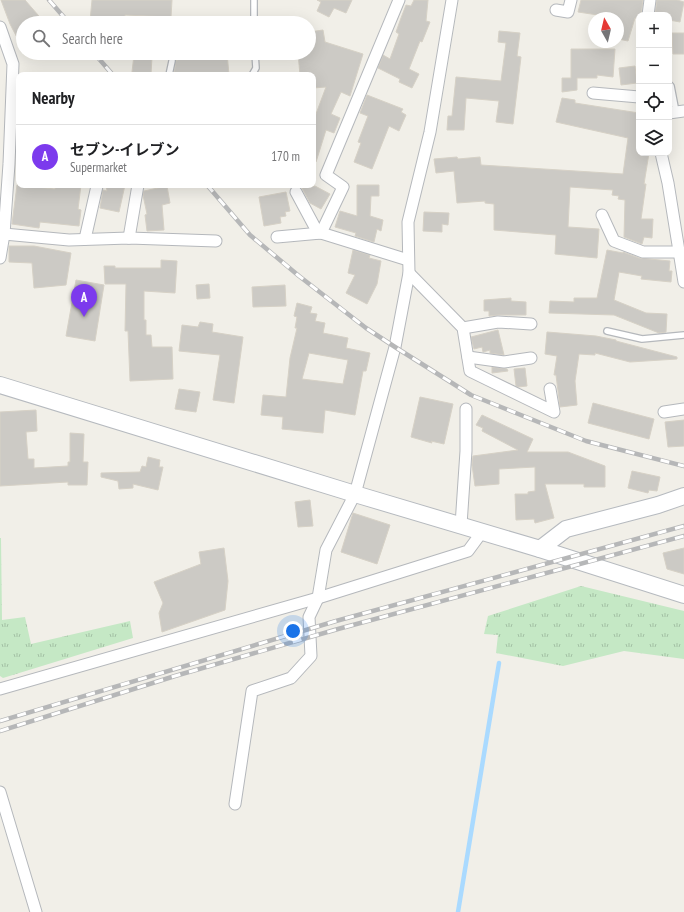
<!DOCTYPE html>
<html lang="en">
<head>
<meta charset="utf-8">
<style>
  body { margin:0; font-family:"PT Sans Narrow","Noto Sans JP",sans-serif; background:#f6f6f6; color:#202124 }
  .controls { position:absolute; right:12px; top:12px; display:grid; overflow:hidden; border-radius:8px; box-shadow:0 4px 16px #0002 }
  .controls button { width:36px; height:36px; display:grid; place-items:center; padding:0; border:0; border-bottom:1px solid #e0e0e0; background:#fff; color:#202124; font:20px sans-serif }
  .compass { position:absolute; left:588px; top:12px; width:36px; height:36px; border-radius:50%; background:#fff; box-shadow:0 4px 16px #0002; rotate:352deg }
  .you { position:absolute; left:293px; top:631px; width:14px; height:14px; margin:-10px; border:3px solid #fff; border-radius:50%; background:#1a73e8; box-shadow:0 0 0 6px #1a73e833 }
  .badge { display:grid; place-items:center; width:26px; height:26px; border-radius:50%; background:#7c3aed; color:#fff; font-size:13px; font-weight:700 }
  .pin { position:absolute; translate:-50% -33px; filter:drop-shadow(0 1px 2px #0008) }
  .pin::after { content:''; position:absolute; top:21px; width:14px; height:12px; background:inherit; clip-path:polygon(0 0,100% 0,50% 100%) }
  .list { margin:0; padding:0; list-style:none }
  h2 { display:flex; justify-content:space-between; align-items:center; height:52px; margin:0; padding:0 16px; font-size:17px }
  h2 small { font-size:13px; font-weight:400; color:#757577 }
  .list li { display:grid; grid-template-columns:26px 1fr auto; gap:12px; align-items:center; box-sizing:border-box; height:64px; padding:0 16px; border-top:1px solid #e0e0e0 }
  .list b { display:block; font-size:15px; white-space:nowrap }
  .list p { margin:0; font-size:13px; white-space:nowrap; color:#757577 }
  .list em { font-size:13px; font-style:normal; color:#757577 }
  .icon { flex:none; width:22px; height:22px; fill:none; stroke:currentColor; stroke-width:2; stroke-linecap:round; stroke-linejoin:round }
  .map { position:relative; flex:none; width:684px; height:912px; overflow:hidden }
  .search { position:absolute; background:#fff; box-shadow:0 4px 16px #0002; left:16px; top:16px; width:300px; height:44px; display:flex; align-items:center; gap:10px; box-sizing:border-box; padding:0 14px; border-radius:22px; color:#757577; font-size:15px }
  .panel { position:absolute; background:#fff; box-shadow:0 4px 16px #0002; left:16px; top:72px; width:300px; height:116px; border-radius:8px }
  .map>svg:first-child { display:block }
  .grass { fill:url(#grass-tufts) }
  .lines { fill:none; stroke-linecap:round; stroke-linejoin:round }
  .stream { stroke:#aadaff; stroke-width:4.5 }
  .building { fill:#cccac5; stroke:#d6d1c6; fill-rule:evenodd }
  .lane-casing { stroke:#b5b8bc; stroke-width:8 }
  .street-casing { stroke:#b5b8bc; stroke-width:13 }
  .secondary-casing { stroke:#b6babf; stroke-width:18 }
  .lane { stroke:#fff; stroke-width:5.5 }
  .street { stroke:#fff; stroke-width:11 }
  .secondary { stroke:#fff; stroke-width:16 }
  .rail-casing { stroke:#b6b7b8; stroke-width:4.5 }
  .rail { stroke:#fff; stroke-width:3; stroke-dasharray:9; stroke-linecap:butt }
</style>
</head>
<body>
<div class="map">
<svg width="684" height="912" viewBox="0 0 684 912">
  <defs>
    <pattern id="grass-tufts" width="24" height="20" patternUnits="userSpaceOnUse"><rect width="24" height="20" fill="#c5e8c5"/><path d="M3 7l-1-3M5 7V3M7 7l1-3M15 17l-1-3M17 17v-4M19 17l1-3" fill="none" stroke="#a3c0a4"/></pattern>
  </defs>
  <rect width="100%" height="100%" fill="#f1efe8"/>
  <g class="grass">
    <polygon points="0,538 1,538 2,620 25,617 31,644 130,621 133,638 3,678 0,676"/>
    <polygon points="581,586 684,611 684,659 624,651 563,666 496,653 498,635 484,634 488,616"/>
  </g>
  <g class="lines">
    <polyline class="stream" points="458,912 499,663"/>
  </g>
  <g class="building">
    <polygon points="1,0 25,0 45,23 23,23 23,49 10,24"/>
    <polygon points="92,0 172,0 171,17 125,15 124,23 90,21"/>
    <polygon points="317,0 352,0 346,13 334,8 329,17 317,11 321,2"/>
    <polygon points="414,0 428,0 426,21 430,22 422,42 420,41 409,69 419,74 412,88 399,82 400,79 378,68 383,55 390,59 399,34 396,32 401,18 406,5 411,6"/>
    <polygon points="581,0 643,0 641,15 638,15 638,18 635,18 628,41 618,39 618,18 578,12"/>
    <polygon points="657,0 677,0 684,2 680,22 669,20 669,15 655,15"/>
    <polygon points="323,30 325,42 363,54 350,96 341,92 331,114 340,118 334,133 326,130 316,162 313,162 313,122 326,87 313,88 313,75 300,75 298,53 309,53 309,32"/>
    <polygon points="499,31 520,33 517,56 521,57 513,124 496,122 499,101 466,98 464,130 447,130 448,116 452,116 456,77 501,81 506,43 498,42"/>
    <polygon points="672,33 684,33 684,54 673,54"/>
    <polygon points="571,49 615,49 613,77 597,75 597,78 577,78 577,90 562,92 562,78 571,78"/>
    <polygon points="179,53 205,53 205,55 227,53 229,75 190,72 189,75 174,75 176,60 178,60"/>
    <polygon points="134,55 152,57 151,74 132,72"/>
    <polygon points="635,66 637,83 621,85 619,68"/>
    <polygon points="367,95 403,109 401,112 406,115 399,131 389,126 372,169 354,162 361,143 358,142 368,116 360,113"/>
    <polygon points="562,98 575,100 575,103 639,113 639,153 649,153 644,184 646,184 641,219 653,219 652,238 644,237 642,244 624,237 625,200 618,199 619,196 612,195 613,190 570,187 568,227 599,229 597,258 555,254 556,235 494,230 494,204 485,203 485,201 457,203 454,171 436,173 434,159 457,157 458,159 480,157 481,165 623,174 628,138 556,122"/>
    <polygon points="17,185 55,189 55,185 81,185 78,209 81,210 79,226 40,222 39,228 12,224"/>
    <polygon points="106,185 125,185 119,212 100,208 103,190 107,191"/>
    <polygon points="357,185 379,185 379,196 371,196 370,216 383,220 381,231 377,229 374,242 355,236 356,233 335,227 340,211 357,216"/>
    <polygon points="167,186 170,203 162,205 164,230 147,231 145,215 147,214 143,195 144,191"/>
    <polygon points="315,186 330,194 321,209 310,203 302,188"/>
    <polygon points="286,192 290,211 285,212 286,216 280,217 281,223 264,226 259,197"/>
    <polygon points="424,212 449,213 448,225 442,224 442,232 423,231"/>
    <polygon points="9,246 34,246 71,253 66,285 34,288 32,263 9,262"/>
    <polygon points="353,250 370,255 369,258 381,261 377,284 367,304 346,293 355,275 348,273"/>
    <polygon points="607,250 623,253 623,252 639,258 670,261 669,271 672,271 671,282 641,279 642,276 619,272 614,300 646,313 667,314 666,332 659,333 614,315 549,313 550,301 574,302 574,298 597,298"/>
    <polygon points="161,260 177,261 175,293 144,291 144,320 146,320 146,335 151,335 152,347 172,347 173,379 130,381 128,331 125,331 126,284 105,284 104,266 115,266 115,268 161,268"/>
    <polygon points="76,280 104,285 95,341 66,336"/>
    <polygon points="209,284 210,298 197,299 196,285"/>
    <polygon points="285,285 286,306 253,307 252,287"/>
    <polygon points="511,298 511,301 526,302 526,315 498,315 489,316 489,311 484,311 484,300"/>
    <path d="M 297,303 L 312,307 L 310,313 L 317,314 L 315,321 L 325,323 L 323,333 L 348,338 L 346,348 L 370,353 L 366,371 L 363,371 L 355,415 L 325,410 L 323,433 L 282,429 L 283,417 L 261,415 L 263,395 L 286,397 L 290,358 L 297,328 L 295,328 L 297,317 L 294,316 ZM 309,353 L 348,360 L 343,384 L 302,379 Z"/>
    <polygon points="200,322 213,324 212,332 243,337 234,403 213,400 220,355 179,351 182,325 198,327"/>
    <polygon points="498,330 504,355 490,353 490,350 483,352 482,347 474,349 471,337"/>
    <polygon points="547,332 596,336 616,340 616,341 677,357 677,359 630,362 595,353 595,355 579,354 575,381 577,405 560,407 556,375 554,375 557,356 545,354"/>
    <polygon points="492,367 507,369 508,371 492,373"/>
    <polygon points="525,368 527,386 518,387 516,386 514,369"/>
    <polygon points="179,389 200,392 196,412 175,409"/>
    <polygon points="420,397 453,404 444,444 431,441 432,443 411,437"/>
    <polygon points="593,403 654,419 649,439 588,423"/>
    <polygon points="36,410 37,431 26,432 28,459 34,459 34,468 68,466 68,462 70,462 70,433 84,434 83,462 88,462 87,485 68,485 68,482 0,486 0,412"/>
    <polygon points="482,415 533,439 527,452 568,452 605,466 605,487 584,487 584,484 545,484 554,518 535,523 534,519 516,520 515,494 528,494 528,492 535,491 535,467 499,469 499,484 475,486 472,465 473,456 518,450 482,431 483,428 476,425"/>
    <polygon points="684,420 684,446 668,447 665,422"/>
    <polygon points="148,457 160,460 159,467 163,467 158,490 133,484 133,488 119,489 118,481 101,477 101,473 140,472 142,466 146,467"/>
    <polygon points="632,471 660,477 657,491 649,490 648,493 628,488"/>
    <polygon points="310,500 313,526 298,527 295,502"/>
    <polygon points="353,513 390,525 377,564 341,552"/>
    <polygon points="224,548 228,581 225,610 162,632 159,613 163,603 154,582 201,564 199,552"/>
    <polygon points="684,548 684,574 667,569 663,553"/>
  </g>
  <g class="lines">
    <g class="lane-casing">
      <g id="lane">
        <polyline points="254,0 254,23"/>
        <polyline points="169,75 172,61"/>
        <polyline points="252,75 256,68 255,53"/>
        <polyline points="669,84 671,86 676,112"/>
        <polyline points="607,331 642,339 684,335"/>
      </g>
    </g>
    <g class="street-casing">
      <g id="street">
        <polyline points="556,10 568,12 571,0"/>
        <polyline points="648,15 650,0"/>
        <polyline points="0,27 13,64 9,164 4,234 0,258"/>
        <polyline points="593,93 639,97"/>
        <polyline points="669,113 684,111"/>
        <polyline points="661,153 668,183 684,282"/>
        <polyline points="296,192 318,233"/>
        <polyline points="602,215 614,241 643,252 679,252"/>
        <polyline points="321,233 343,187 326,175 399,0"/>
        <polyline points="4,234 69,240 129,238 216,241"/>
        <polyline points="277,237 321,233 408,260"/>
        <polyline points="129,238 138,185"/>
        <polyline points="85,239 97,186"/>
        <polyline points="409,273 463,328 470,371 554,412 550,389"/>
        <polyline points="463,328 498,322 531,324"/>
        <polyline points="468,357 504,362 531,358"/>
        <polyline points="664,412 684,409"/>
        <polyline points="461,525 466,451 466,409"/>
        <polyline points="0,689 318,598 468,551 482,532"/>
        <polyline points="0,792 36,912"/>
        <polyline points="235,804 252,691 291,678 311,656 309,617 318,598 326,550 355,494 395,347 409,273 408,222 430,132 452,0"/>
      </g>
    </g>
    <g class="secondary-casing">
      <g id="secondary">
        <polyline points="0,385 355,494 540,549 684,595"/>
        <polyline points="540,549 566,529 658,505 684,496"/>
      </g>
    </g>
    <use href="#lane" class="lane"/>
    <use href="#street" class="street"/>
    <use href="#secondary" class="secondary"/>
    <g class="rail-casing">
      <g id="rail">
        <polyline points="49,0 69,23"/>
        <polyline points="94,53 113,75"/>
        <polyline points="207,185 250,235 299,276 366,328 395,347 471,395 586,441 684,466"/>
        <polyline points="0,721 336,621 684,526"/>
        <polyline points="0,731 175,676 338,629 684,536"/>
      </g>
    </g>
    <use href="#rail" class="rail"/>
  </g>
</svg>
<div class="controls">
<button>+</button>
<button>−</button>
<button><svg class="icon" aria-label="locate" viewBox="0 0 24 24"><circle cx="12" cy="12" r="6"/><path d="M12 2v4M12 18v4M2 12h4M18 12h4"/></svg></button>
<button><svg class="icon" aria-label="layers" viewBox="0 0 24 24"><path d="M12 4l9 5-9 5-9-5zM3 14l9 5 9-5"/></svg></button>
</div>
<svg class="compass" viewBox="-18 -18 36 36"><path d="M0-13l5 13h-10z" fill="#e53935"/><path d="M0 13l5-13h-10z" fill="#757577"/></svg>
<div class="you"></div>
<div class="pin badge" style="left:84px;top:317px">A</div>
<div class="search"><svg class="icon" aria-label="search" viewBox="0 0 24 24"><circle cx="10" cy="10" r="6"/><path d="M15 15l6 6"/></svg>Search here</div>
<section class="panel">
<h2>Nearby<small></small></h2>
<ul class="list">
<li><span class="badge">A</span><div><b>セブン-イレブン</b><p>Supermarket</p></div><em>170 m</em></li>
</ul>
</section>
</div>
</body>
</html>
